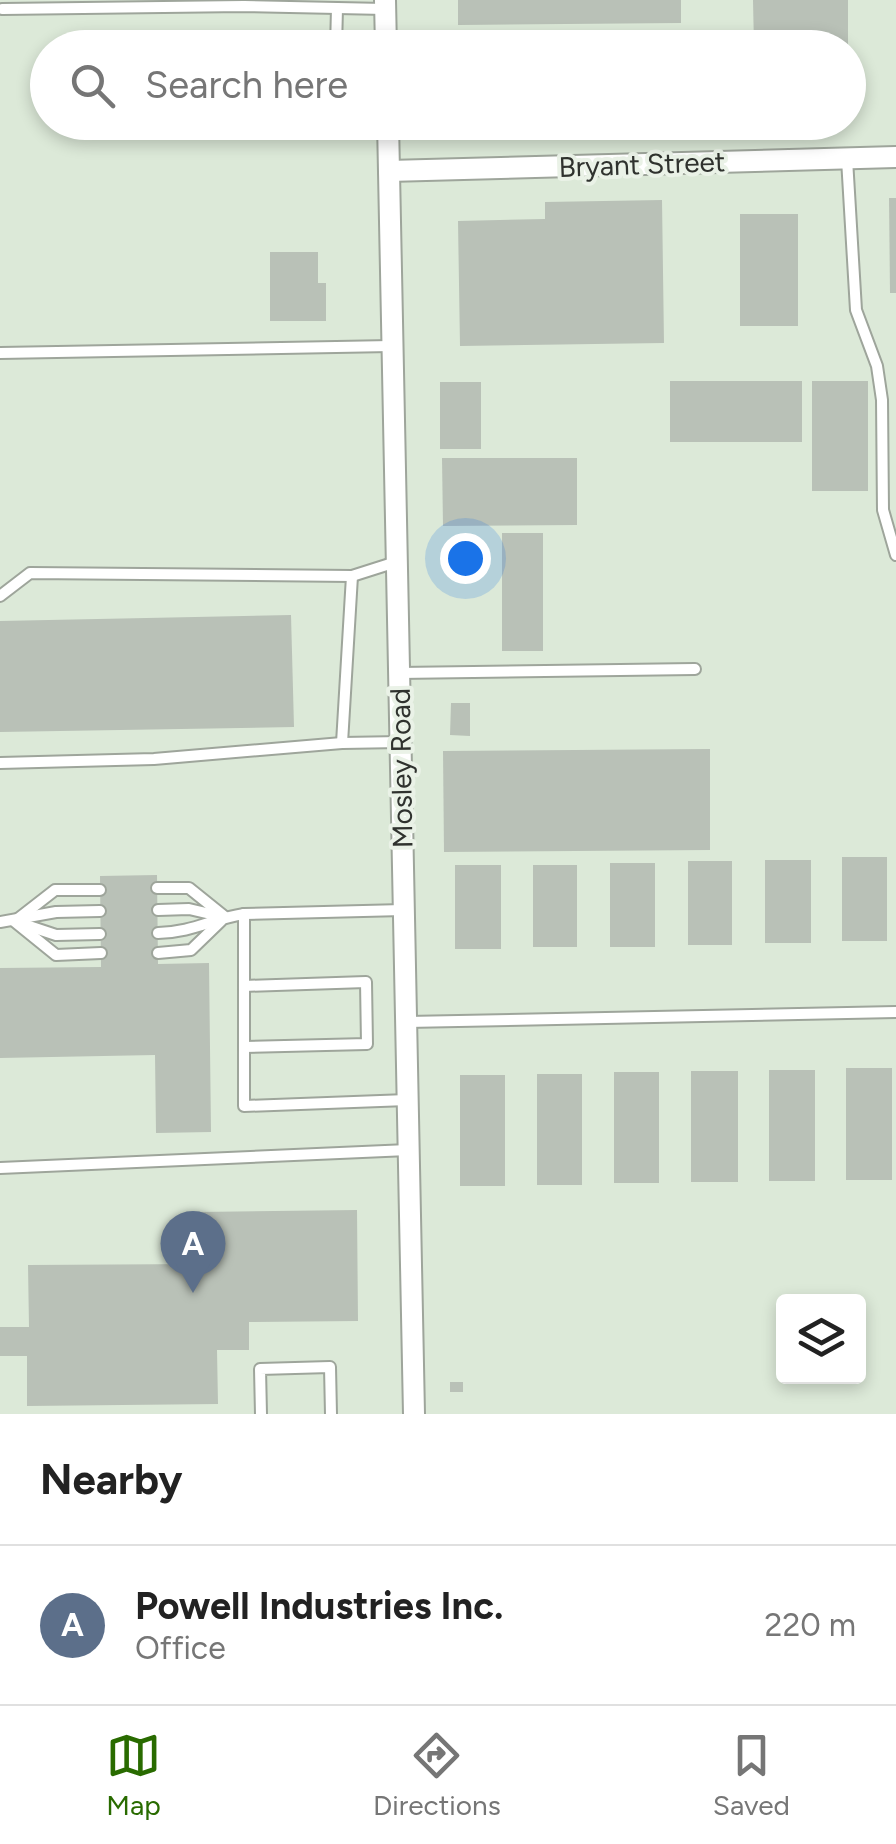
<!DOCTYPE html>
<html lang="en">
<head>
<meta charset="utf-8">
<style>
  body { margin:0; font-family:Figtree,sans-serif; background:#f2f2f2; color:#222 }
  .controls { position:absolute; right:30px; bottom:30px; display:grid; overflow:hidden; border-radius:10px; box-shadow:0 5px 15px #0003 }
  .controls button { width:90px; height:90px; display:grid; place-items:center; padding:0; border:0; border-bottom:2px solid #e0e0e0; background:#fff; color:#222; font:50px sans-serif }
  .you { position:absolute; left:465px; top:558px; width:35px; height:35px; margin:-25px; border:8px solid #fff; border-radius:50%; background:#1a73e8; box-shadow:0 0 0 15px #1a73e833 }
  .badge { display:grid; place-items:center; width:65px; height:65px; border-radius:50%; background:#296b00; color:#fff; font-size:32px; font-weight:700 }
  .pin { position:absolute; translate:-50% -82px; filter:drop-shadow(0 2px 5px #0008) }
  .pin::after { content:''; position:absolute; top:52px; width:35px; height:30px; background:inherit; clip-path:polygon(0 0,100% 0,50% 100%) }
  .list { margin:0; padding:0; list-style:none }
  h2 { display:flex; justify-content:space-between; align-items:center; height:130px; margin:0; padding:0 40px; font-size:42px }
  h2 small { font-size:32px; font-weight:400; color:#767676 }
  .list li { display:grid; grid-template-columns:65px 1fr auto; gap:30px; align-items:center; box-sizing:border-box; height:160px; padding:0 40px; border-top:2px solid #e0e0e0 }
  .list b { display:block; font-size:38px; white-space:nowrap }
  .list p { margin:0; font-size:32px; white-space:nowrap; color:#767676 }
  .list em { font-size:32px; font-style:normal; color:#767676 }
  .icon { flex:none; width:55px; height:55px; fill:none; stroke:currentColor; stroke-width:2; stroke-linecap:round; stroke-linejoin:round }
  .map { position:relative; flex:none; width:896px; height:1414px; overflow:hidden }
  .search { position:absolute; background:#fff; box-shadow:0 5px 15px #0003; left:30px; right:30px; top:30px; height:110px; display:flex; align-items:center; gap:25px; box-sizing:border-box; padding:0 35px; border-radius:55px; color:#767676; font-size:38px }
  .sheet { height:290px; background:#fff }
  nav { display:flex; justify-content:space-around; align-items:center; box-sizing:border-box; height:140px; border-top:2px solid #e0e0e0; background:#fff; font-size:28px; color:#767676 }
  nav a { display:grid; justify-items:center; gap:5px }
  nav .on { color:#296b00 }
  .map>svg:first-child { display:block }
  .built { fill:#dce9d8; fill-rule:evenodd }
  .building { fill:#b9c1b7 }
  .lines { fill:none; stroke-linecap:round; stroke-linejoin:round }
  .lane-casing { stroke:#9ea59b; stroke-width:14 }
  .street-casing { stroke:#9ea59b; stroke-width:24 }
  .lane { stroke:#fff; stroke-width:10 }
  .street { stroke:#fff; stroke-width:20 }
  .labels { text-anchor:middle; stroke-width:8; stroke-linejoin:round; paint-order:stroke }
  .street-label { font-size:28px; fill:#2f322e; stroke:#eaf2e7 }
</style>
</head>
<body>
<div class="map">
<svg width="896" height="1414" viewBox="0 0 896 1414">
  <rect width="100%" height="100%" fill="#eaf2e7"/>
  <path class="built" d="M 0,0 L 896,0 L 896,1414 L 0,1414 ZM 48,48 L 848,48 L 848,122 L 48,122 ZM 784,1302 L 858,1302 L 858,1376 L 784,1376 Z"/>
  <g class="building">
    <polygon points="458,0 681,0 681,23 458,25"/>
    <polygon points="753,0 848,0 848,46 754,47"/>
    <polygon points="889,198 896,198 896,293 890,293"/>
    <polygon points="662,200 664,343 460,346 458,221 545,219 545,202"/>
    <rect x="740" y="214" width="58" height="112"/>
    <polygon points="270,252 318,252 318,283 326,283 326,321 270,321"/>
    <rect x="670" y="381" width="132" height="61"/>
    <rect x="812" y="381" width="56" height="110"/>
    <rect x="440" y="382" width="41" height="67"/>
    <polygon points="442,458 577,458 577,525 443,526"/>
    <rect x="502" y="533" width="41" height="118"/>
    <polygon points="291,615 294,727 0,732 0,621"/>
    <polygon points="451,703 470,703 470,736 450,735"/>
    <polygon points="710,749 710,850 444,852 443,751"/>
    <rect x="842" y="857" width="45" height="84"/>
    <rect x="765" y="860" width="46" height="83"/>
    <rect x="688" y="861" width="44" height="84"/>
    <rect x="610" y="863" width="45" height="84"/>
    <rect x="455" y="865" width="46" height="84"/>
    <rect x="533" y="865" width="44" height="82"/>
    <polygon points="157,875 158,964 209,963 211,1132 156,1133 155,1055 0,1058 0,968 101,967 100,876"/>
    <rect x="846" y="1068" width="46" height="112"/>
    <rect x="769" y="1070" width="46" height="111"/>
    <rect x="691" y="1071" width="47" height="111"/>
    <rect x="614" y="1072" width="45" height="111"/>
    <rect x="537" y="1074" width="45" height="111"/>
    <rect x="460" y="1075" width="45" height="111"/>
    <polygon points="357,1210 358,1321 249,1322 249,1350 217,1350 218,1404 27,1406 27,1356 0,1356 0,1327 29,1327 28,1265 200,1264 199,1212"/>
    <rect x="450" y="1382" width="13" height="10"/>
  </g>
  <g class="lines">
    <g class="lane-casing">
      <g id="lane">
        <polyline points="2,9 244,6 385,9"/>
        <polyline points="336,48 337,8"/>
        <polyline points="847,159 856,310 877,366 882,400 883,510 896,555"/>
        <polyline points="0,353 391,346"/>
        <polyline points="0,596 30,573 352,576 396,562"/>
        <polyline points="399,673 695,669"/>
        <polyline points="342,743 352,576"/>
        <polyline points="0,763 154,759 342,743 401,742"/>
        <polyline points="157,888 189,888 225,917"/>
        <polyline points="158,910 189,909 219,916"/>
        <polyline points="244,914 244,1106 407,1100"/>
        <polyline points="19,918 55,890 100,890"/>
        <polyline points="14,921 56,955 101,953"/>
        <polyline points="0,922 56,912 100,911"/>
        <polyline points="20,923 56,935 100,934"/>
        <path d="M 158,933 C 194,932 211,919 244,914 L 403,910"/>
        <polyline points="158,953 191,950 221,921"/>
        <polyline points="244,986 366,982 367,1044 244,1047"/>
        <polyline points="407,1022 896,1012"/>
        <polyline points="0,1168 408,1150"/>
        <polyline points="261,1414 260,1369 330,1367 331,1414"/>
      </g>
    </g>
    <g class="street-casing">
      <g id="street">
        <polyline points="385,0 386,48"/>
        <polyline points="388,122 414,1414"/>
        <polyline points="389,171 896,157"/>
      </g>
    </g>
    <use href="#lane" class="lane"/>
    <use href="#street" class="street"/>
  </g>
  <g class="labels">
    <g class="street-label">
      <text transform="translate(642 164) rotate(-2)" y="10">Bryant Street</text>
      <text transform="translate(401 768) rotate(-91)" y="10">Mosley Road</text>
    </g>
  </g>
</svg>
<div class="controls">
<button><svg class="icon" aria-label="layers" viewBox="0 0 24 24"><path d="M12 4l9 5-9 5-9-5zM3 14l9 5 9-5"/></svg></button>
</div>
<div class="you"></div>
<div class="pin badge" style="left:193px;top:1293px;background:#5c6f8a">A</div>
<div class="search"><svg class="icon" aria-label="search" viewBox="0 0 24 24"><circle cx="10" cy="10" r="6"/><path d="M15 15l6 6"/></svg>Search here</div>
</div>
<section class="sheet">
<h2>Nearby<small></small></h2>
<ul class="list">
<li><span class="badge" style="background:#5c6f8a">A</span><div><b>Powell Industries Inc.</b><p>Office</p></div><em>220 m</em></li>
</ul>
</section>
<nav>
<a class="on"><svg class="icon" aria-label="map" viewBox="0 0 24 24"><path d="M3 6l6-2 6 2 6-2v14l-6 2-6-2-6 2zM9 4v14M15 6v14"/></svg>Map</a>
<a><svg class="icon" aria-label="directions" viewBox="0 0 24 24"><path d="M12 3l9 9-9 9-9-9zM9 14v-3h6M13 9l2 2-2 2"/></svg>Directions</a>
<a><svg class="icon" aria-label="saved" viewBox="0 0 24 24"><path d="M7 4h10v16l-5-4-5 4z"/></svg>Saved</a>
</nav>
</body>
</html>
